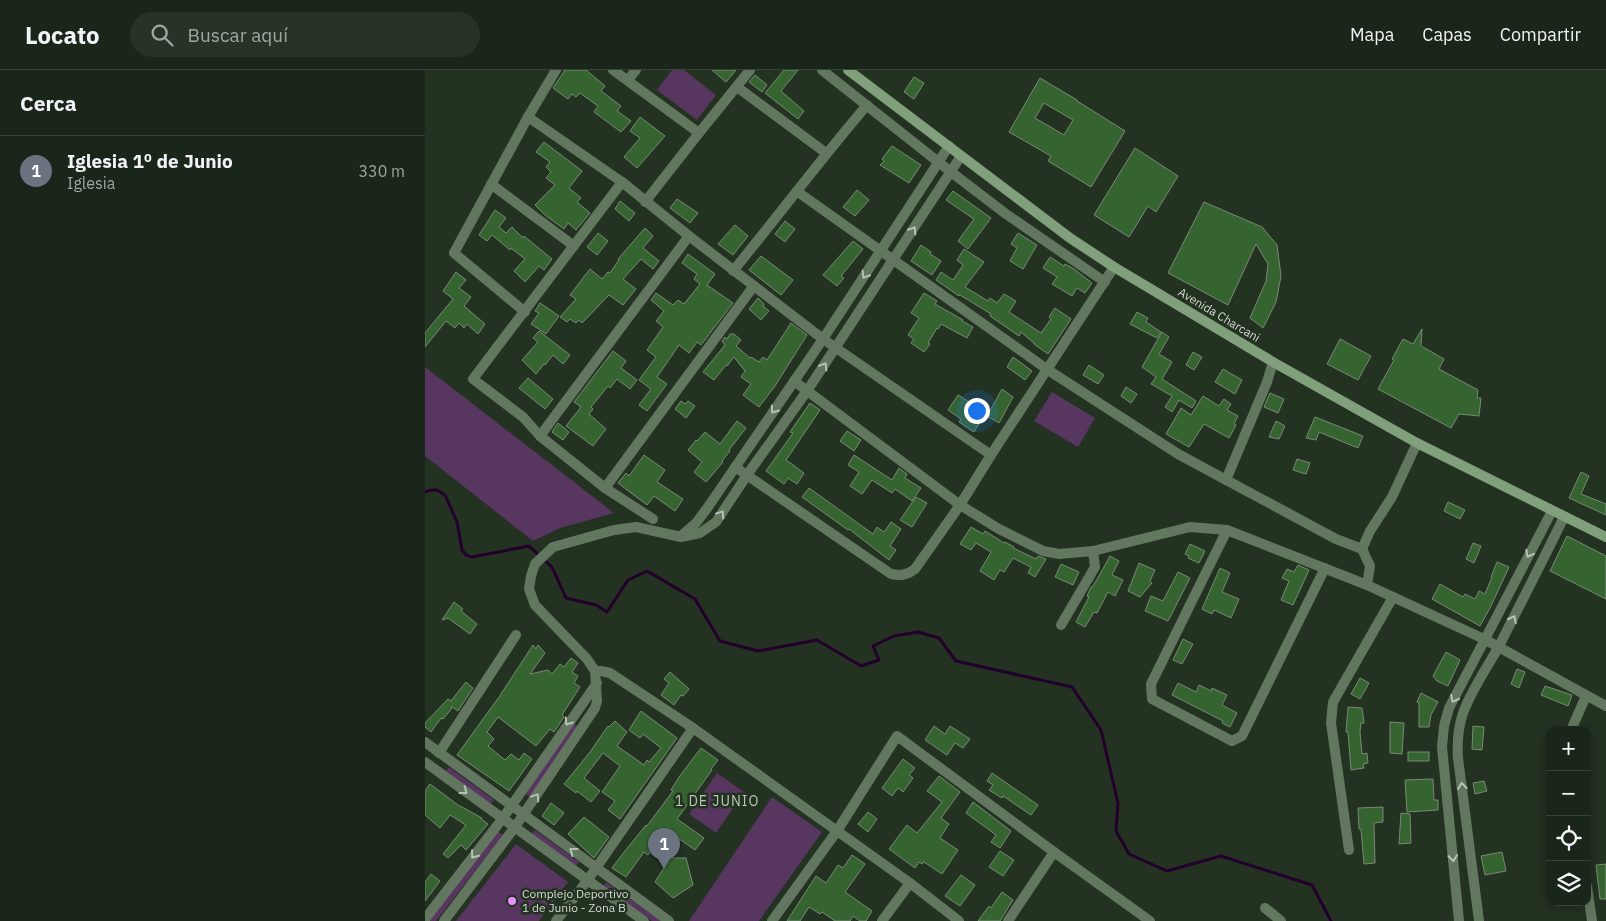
<!DOCTYPE html>
<html lang="es">
<head>
<meta charset="utf-8">
<style>
  body { margin:0; font-family:"IBM Plex Sans",sans-serif; background:#283227; color:#f1f3f6 }
  .controls { position:absolute; right:15px; bottom:15px; display:grid; overflow:hidden; border-radius:10px; box-shadow:0 2px 12px #0003 }
  .controls button { width:45px; height:45px; display:grid; place-items:center; padding:0; border:0; border-bottom:1px solid #394339; background:#1b261a; color:#f1f3f6; font:25px sans-serif }
  .you { position:absolute; left:551px; top:340px; width:18px; height:18px; margin:-12px; border:4px solid #fff; border-radius:50%; background:#1a73e8; box-shadow:0 0 0 8px #1a73e833 }
  .badge { display:grid; place-items:center; width:32px; height:32px; border-radius:50%; background:#1a73e8; color:#fff; font-size:16px; font-weight:700 }
  .pin { position:absolute; translate:-50% -41px; filter:drop-shadow(0 1px 2px #0008) }
  .pin::after { content:''; position:absolute; top:26px; width:18px; height:15px; background:inherit; clip-path:polygon(0 0,100% 0,50% 100%) }
  .list { margin:0; padding:0; list-style:none }
  h2 { display:flex; justify-content:space-between; align-items:center; height:65px; margin:0; padding:0 20px; font-size:21px }
  h2 small { font-size:16px; font-weight:400; color:#a0a5a2 }
  .list li { display:grid; grid-template-columns:32px 1fr auto; gap:15px; align-items:center; box-sizing:border-box; height:70px; padding:0 20px; border-top:1px solid #394339 }
  .list b { display:block; font-size:19px; white-space:nowrap }
  .list p { margin:0; font-size:16px; white-space:nowrap; color:#a0a5a2 }
  .list em { font-size:16px; font-style:normal; color:#a0a5a2 }
  .icon { flex:none; width:28px; height:28px; fill:none; stroke:currentColor; stroke-width:2; stroke-linecap:round; stroke-linejoin:round }
  .map { position:relative; flex:none; width:1181px; height:851px; overflow:hidden }
  header { display:flex; align-items:center; gap:30px; box-sizing:border-box; height:70px; padding:0 25px; background:#1b261a; border-bottom:1px solid #394339 }
  header strong { font-size:24px }
  nav { display:flex; gap:28px; margin-inline-start:auto; font-size:18px }
  .search { width:350px; height:45px; background:#283227; display:flex; align-items:center; gap:12px; box-sizing:border-box; padding:0 18px; border-radius:28px; color:#a0a5a2; font-size:19px }
  main { display:flex }
  aside { flex:1; background:#1b261a }
  .map>svg:first-child { display:block }
  .green { fill:#57365f }
  .lines { fill:none; stroke-linecap:round; stroke-linejoin:round }
  .stream { stroke:#22002b; stroke-width:3 }
  .building { fill:#366430; stroke:#788976; fill-rule:evenodd }
  .minor { stroke:#637760; stroke-width:10 }
  .secondary { stroke:#80a07b; stroke-width:10 }
  .oneway { stroke:#b6c2b5 }
  .poi-dot { fill:#e98efe; stroke:#243222; stroke-width:2 }
  .labels { text-anchor:middle; stroke-width:5; stroke-linejoin:round; paint-order:stroke }
  .street-label { font-size:12px; fill:#d2dbd1; stroke:#243222 }
  .poi-label { font-size:12px; fill:#d2dbd1; stroke:#243222; text-anchor:start }
  .neighbourhood-label { font-size:14px; letter-spacing:1px; fill:#b8c9b5; stroke:#243222 }
</style>
</head>
<body>
<header>
<strong>Locato</strong>
<div class="search"><svg class="icon" aria-label="search" viewBox="0 0 24 24"><circle cx="10" cy="10" r="6"/><path d="M15 15l6 6"/></svg>Buscar aquí</div>
<nav><a>Mapa</a><a>Capas</a><a>Compartir</a></nav>
</header>
<main>
<aside>
<h2>Cerca<small></small></h2>
<ul class="list">
<li><span class="badge" style="background:#6b7280">1</span><div><b>Iglesia 1º de Junio</b><p>Iglesia</p></div><em>330 m</em></li>
</ul>
</aside>
<div class="map">
<svg width="1181" height="851" viewBox="0 0 1181 851">
  <rect width="100%" height="100%" fill="#243222"/>
  <g class="green">
    <polygon points="247,0 259,0 291,25 272,50 232,20"/>
    <polygon points="0,297 189,443 135,458 108,471 0,386"/>
    <polygon points="627,322 670,348 653,377 609,351"/>
    <polygon points="148,653 153,657 105,728 101,724"/>
    <polygon points="24,697 69,730 65,734 21,701"/>
    <polygon points="292,703 319,722 291,763 264,744"/>
    <polygon points="347,727 397,762 334,851 264,851"/>
    <polygon points="110,760 154,792 151,796 107,764"/>
    <polygon points="73,762 78,765 11,851 4,851"/>
    <polygon points="91,774 143,812 114,851 31,851"/>
    <polygon points="181,812 236,851 227,851 179,816"/>
  </g>
  <g class="lines">
    <polyline class="stream" points="0,422 6,420 12,420 20,425 32,452 37,480 41,485 47,487 104,476 127,497 141,528 171,535 182,542 203,510 222,501 270,529 295,571 333,581 392,570 436,596 454,590 448,576 469,566 493,562 514,568 531,591 647,617 676,660 693,733 691,761 704,784 742,801 796,786 887,815 906,851"/>
  </g>
  <g class="building">
    <polygon points="140,0 161,0 180,16 176,21 196,36 192,41 206,51 196,62 169,42 173,36 155,23 151,27 147,24 143,29 128,18"/>
    <polygon points="287,0 311,0 301,12"/>
    <polygon points="359,0 373,0 356,21 379,41 373,49 340,23"/>
    <polygon points="330,5 342,15 337,22 324,12"/>
    <polygon points="489,7 499,13 489,29 479,22"/>
    <path d="M 615,8 L 652,30 L 652,31 L 700,61 L 666,117 L 623,91 L 626,86 L 584,62 ZM 619,33 L 648,50 L 639,65 L 610,48 Z"/>
    <polygon points="215,47 240,66 212,98 199,87 215,68 205,61"/>
    <polygon points="119,72 157,101 144,118 156,128 152,132 165,143 151,160 143,153 139,159 120,145 110,135 130,115 121,108 126,102 121,97 125,92 111,82"/>
    <polygon points="467,76 496,95 484,113 455,95 459,91 457,89"/>
    <polygon points="710,78 753,106 731,142 723,136 704,167 669,145"/>
    <polygon points="432,120 444,130 430,146 418,137"/>
    <polygon points="528,121 566,148 543,179 533,171 549,149 521,130"/>
    <polygon points="252,129 273,143 265,153 245,138"/>
    <polygon points="195,131 210,143 204,151 190,139"/>
    <polygon points="779,132 837,157 852,175 856,206 851,232 838,258 825,248 841,211 843,194 831,174 803,235 743,203"/>
    <polygon points="70,140 81,148 74,157 81,163 87,157 98,168 99,166 127,189 119,200 114,196 100,212 89,201 100,189 86,178 85,180 67,165 62,171 54,165"/>
    <polygon points="360,151 370,159 360,172 350,164"/>
    <polygon points="310,155 323,166 308,185 293,174"/>
    <polygon points="220,158 228,166 218,178 234,191 228,199 216,189 198,209 211,219 198,235 184,225 157,253 154,250 151,253 145,249 142,252 135,247 151,229 145,225 165,199 177,209 183,202 185,203 194,190 193,189"/>
    <polygon points="173,163 183,171 172,185 162,177"/>
    <polygon points="593,163 612,175 598,199 585,191 592,178 586,174"/>
    <polygon points="428,171 438,179 416,206 419,208 412,216 398,205"/>
    <polygon points="496,175 506,182 505,184 516,191 507,205 486,191"/>
    <polygon points="539,179 559,192 540,217 563,231 565,228 572,233 579,224 591,231 584,242 616,263 626,249 624,247 630,238 646,249 623,284 609,274 609,273 596,262 594,266 565,246 566,244 535,225 534,226 511,210 516,202 528,210 538,195 532,190"/>
    <polygon points="263,184 290,204 282,215 308,233 276,275 272,272 264,283 254,275 232,307 242,314 222,341 214,335 226,319 214,310 231,287 222,280 238,257 231,251 239,241 226,230 231,223 248,235 253,230 259,234 275,214 269,209 272,204 257,193"/>
    <polygon points="336,186 368,210 356,225 324,200"/>
    <polygon points="625,187 639,196 640,194 649,199 667,213 660,223 652,218 647,226 627,214 632,207 618,198"/>
    <polygon points="31,202 41,210 34,218 46,227 39,236 60,254 53,264 42,254 39,258 34,253 30,258 21,251 0,277 0,263 28,229 18,221"/>
    <polygon points="499,223 512,231 510,234 538,250 537,251 548,257 542,268 516,254 513,259 512,258 503,273 505,274 499,282 486,273 489,269 483,265 494,248 486,243"/>
    <polygon points="333,228 339,234 338,236 344,241 336,250 324,239"/>
    <polygon points="115,233 134,246 121,264 106,254 114,243 110,241"/>
    <polygon points="712,242 723,248 721,252 736,262 732,268 705,254"/>
    <polygon points="366,253 382,265 350,316 334,337 318,325 326,314 316,307 320,301 309,287 302,296 301,295 289,310 278,302 300,275 297,271 300,267 302,269 305,264 309,264 316,270 311,276 325,288 326,287 334,292 338,287 342,290"/>
    <polygon points="997,259 996,276 1019,289 1014,299 1053,320 1052,328 1056,328 1054,346 1034,344 1026,358 953,319 969,290 967,289 978,269 988,274"/>
    <polygon points="114,261 145,285 138,294 128,285 120,295 119,294 111,304 97,290 113,272 108,268"/>
    <polygon points="737,262 744,267 734,284 747,292 737,309 771,331 767,338 754,330 747,342 740,337 747,326 726,314 731,307 717,297"/>
    <polygon points="915,269 946,286 933,310 902,294"/>
    <polygon points="188,281 201,291 196,298 212,310 205,319 192,309 185,318 183,316 166,337 168,339 164,344 181,359 168,376 141,356 156,337 149,332"/>
    <polygon points="768,282 777,287 769,300 761,295"/>
    <polygon points="588,287 607,301 600,310 582,297"/>
    <polygon points="664,295 679,305 673,314 658,305"/>
    <polygon points="798,299 817,310 810,324 790,312"/>
    <polygon points="103,308 128,329 120,339 94,318"/>
    <polygon points="701,317 712,324 706,333 696,326"/>
    <polygon points="577,319 588,327 574,353 562,346"/>
    <polygon points="845,323 859,329 853,343 839,337"/>
    <polygon points="533,325 561,342 549,362 534,352 536,349 523,340"/>
    <polygon points="778,326 794,336 799,329 806,334 802,340 813,346 809,354 811,355 804,368 779,354 764,377 741,364 756,338 766,345"/>
    <polygon points="256,331 260,334 263,331 270,336 261,348 250,339"/>
    <polygon points="385,333 395,340 361,390 379,403 372,414 363,408 359,414 341,401 368,363 365,362"/>
    <polygon points="890,347 938,366 933,378 894,362 891,370 881,368"/>
    <polygon points="312,351 321,358 304,380 305,381 297,391 298,392 281,412 269,402 277,392 263,380 271,370 272,371 280,362 295,374"/>
    <polygon points="851,351 860,356 854,369 844,367"/>
    <polygon points="133,353 144,362 138,370 127,362"/>
    <polygon points="422,361 436,370 429,381 415,371"/>
    <polygon points="219,385 240,400 232,412 258,429 250,441 229,426 222,435 193,413 201,403 204,406"/>
    <polygon points="429,385 467,410 474,398 482,404 480,408 496,418 487,431 470,419 467,423 447,410 437,424 425,416 434,402 423,395"/>
    <polygon points="872,389 885,393 881,404 868,400"/>
    <polygon points="1156,402 1164,406 1156,424 1181,434 1181,445 1144,428"/>
    <polygon points="384,418 448,464 452,457 459,462 466,452 476,459 465,476 471,480 464,490 424,459 423,460 377,427"/>
    <polygon points="491,427 502,433 487,457 475,450"/>
    <polygon points="1023,432 1040,440 1035,449 1019,441"/>
    <polygon points="546,457 558,464 560,461 579,473 580,472 589,477 588,478 611,489 613,486 621,489 610,507 603,503 606,497 588,488 579,502 575,500 569,510 555,501 566,482 551,473 546,480 535,474"/>
    <polygon points="1142,466 1181,486 1181,529 1125,501"/>
    <polygon points="1048,473 1056,476 1049,493 1041,489"/>
    <polygon points="765,474 780,481 774,493 763,488 764,486 760,484"/>
    <polygon points="685,486 694,491 687,505 698,510 690,526 683,522 672,543 669,542 660,557 651,552 664,527 662,526 666,517 668,516 674,506"/>
    <polygon points="1072,492 1084,497 1066,536 1055,556 1007,529 1015,514 1038,527 1040,524 1050,529 1054,521 1060,524 1067,507 1066,507"/>
    <polygon points="714,493 730,500 725,511 727,513 715,527 703,521"/>
    <polygon points="636,494 654,502 648,515 630,507"/>
    <polygon points="873,495 884,500 868,535 856,530 864,511 857,508 862,499 869,502"/>
    <polygon points="795,498 805,503 797,522 814,529 806,548 789,540 787,544 777,539"/>
    <polygon points="753,502 765,508 743,551 720,541 726,526 738,531"/>
    <polygon points="29,532 38,539 36,541 52,554 45,564 23,548 17,550"/>
    <polygon points="758,569 768,574 757,594 748,590"/>
    <polygon points="108,575 111,579 113,575 120,583 105,604 123,600 127,604 135,594 139,597 146,588 153,593 147,602 153,606 149,613 155,617 137,645 139,647 129,662 125,659 111,676 73,647 62,662 69,669 63,676 80,690 86,684 94,690 99,683 107,689 84,721 32,685 74,627"/>
    <polygon points="1021,582 1035,590 1023,616 1012,611 1008,606"/>
    <polygon points="1092,599 1100,602 1094,618 1086,614"/>
    <polygon points="245,602 264,619 258,626 256,625 249,635 236,625 244,613 239,609"/>
    <polygon points="935,608 944,613 935,629 926,624"/>
    <polygon points="41,612 48,618 33,641 26,636 27,638 18,649 16,648 6,662 0,657 0,653 23,629 26,631"/>
    <polygon points="753,613 771,622 774,615 786,621 787,618 802,625 797,635 812,643 805,657 797,653 798,651 747,625"/>
    <polygon points="1120,616 1147,625 1143,636 1116,625"/>
    <polygon points="996,623 1013,632 1006,645 1004,657 994,657 994,633 992,632"/>
    <polygon points="923,637 937,638 939,653 936,653 935,661 937,684 942,683 943,693 938,694 939,698 926,700 923,662 921,662"/>
    <polygon points="216,641 252,668 195,749 183,740 190,731 177,722 195,696 178,683 159,708 175,721 166,732 152,721 151,723 139,714 165,682 183,656 184,657 190,651 202,662 192,676 219,695 222,690 224,692 236,678 218,664 215,668 204,660"/>
    <polygon points="965,652 979,653 977,684 965,683"/>
    <polygon points="509,656 520,664 525,656 545,669 538,678 530,673 522,685 500,670"/>
    <polygon points="1048,656 1059,657 1057,680 1047,679"/>
    <polygon points="276,678 293,690 286,699 287,700 252,749 279,768 270,780 243,761 239,768 237,766 223,785 219,782 201,807 187,798 200,781 221,755 222,756 248,721 246,720 254,707"/>
    <rect x="983" y="682" width="21" height="9"/>
    <polygon points="478,689 490,698 484,705 488,708 478,722 473,718 467,726 457,718"/>
    <polygon points="567,703 613,735 606,745 578,726 577,728 564,720 568,715 562,711"/>
    <polygon points="514,706 535,722 516,748 524,754 515,768 533,780 517,804 499,792 497,794 494,792 490,798 464,779 482,755 492,763 517,732 502,721"/>
    <polygon points="1008,709 1009,730 1013,730 1013,740 982,742 980,710"/>
    <polygon points="1059,711 1062,721 1050,724 1048,713"/>
    <polygon points="5,714 33,735 57,748 56,749 63,754 41,780 36,775 23,788 18,784 41,755 25,745 15,758 0,745 0,721"/>
    <polygon points="548,732 586,761 575,778 566,772 571,765 541,743"/>
    <polygon points="126,733 139,743 129,755 117,746"/>
    <polygon points="958,737 958,752 949,753 950,793 939,794 936,759 934,759 933,738"/>
    <polygon points="443,742 452,749 443,762 433,754"/>
    <polygon points="976,743 985,744 986,773 974,774"/>
    <polygon points="159,747 184,767 169,788 143,764"/>
    <polygon points="575,781 589,790 578,806 564,797"/>
    <polygon points="1077,782 1081,801 1060,805 1056,786"/>
    <polygon points="427,785 440,794 420,822 447,841 441,851 435,851 428,846 425,851 410,851 397,842 395,844 384,837 375,851 362,851 391,806 401,813 413,795 418,798"/>
    <polygon points="245,788 261,788 268,815 248,828 230,812"/>
    <polygon points="1181,794 1181,829 1175,829 1171,795"/>
    <polygon points="6,804 15,811 0,831 0,812"/>
    <polygon points="536,805 550,815 535,836 520,826"/>
    <polygon points="577,822 588,830 575,851 553,851 564,836 566,838"/>
  </g>
  <g class="lines">
    <g class="minor">
      <polyline points="188,0 274,63"/>
      <polyline points="397,0 526,102 581,144 680,212"/>
      <polyline points="203,10 211,0"/>
      <polyline points="312,17 401,83"/>
      <polyline points="103,47 197,112 264,166 398,269 566,385"/>
      <polyline points="197,112 48,309 98,347 115,366 180,418 328,217"/>
      <polyline points="66,114 149,176"/>
      <polyline points="373,122 623,300 753,384 911,469 937,479 945,496 942,515"/>
      <polyline points="220,132 274,63 325,0"/>
      <path d="M 308,201 C 353,146 396,89 442,35"/>
      <polyline points="100,242 29,183 103,47 131,0"/>
      <polyline points="369,311 535,435 574,459 618,481 634,484 668,481 765,457 802,460 942,515 1059,569 1181,636"/>
      <polyline points="115,366 264,166"/>
      <path d="M 310,397 L 466,504 C 476,506 482,505 490,499 L 535,435 L 566,385 L 689,197"/>
      <polyline points="801,410 842,312 848,292"/>
      <polyline points="180,418 228,449"/>
      <polyline points="802,460 726,614 727,629 807,671 817,666 900,498"/>
      <polyline points="256,466 271,453 283,437 398,269 524,76"/>
      <polyline points="937,479 945,461 967,427 992,373"/>
      <polyline points="636,555 670,497 668,481"/>
      <polyline points="170,601 176,601 185,603 268,658 485,813 534,851"/>
      <polyline points="1146,660 1161,626"/>
      <polyline points="0,672 244,851"/>
      <polyline points="14,683 91,565"/>
      <polyline points="0,692 219,851"/>
      <polyline points="924,780 906,653 908,632 968,527"/>
      <polyline points="1162,816 1167,851"/>
      <polyline points="840,838 856,851"/>
      <polyline points="0,849 78,748 172,613"/>
      <polyline points="19,851 90,757 170,638 172,631 170,601 162,589 110,535 104,519 106,506 110,494 128,477 189,460 211,457 256,467 275,463 291,452 322,405 382,321 536,86"/>
      <polyline points="131,851 162,811 268,658"/>
      <polyline points="347,851 412,761 472,666 629,782 725,851"/>
      <polyline points="457,851 485,813"/>
      <polyline points="583,851 629,782"/>
      <polyline points="1034,851 1017,677 1019,656 1024,638 1127,441"/>
      <path d="M 1054,851 L 1033,688 C 1032,673 1033,658 1038,643 C 1047,619 1062,598 1074,576 C 1096,533 1118,490 1139,447"/>
    </g>
    <polyline class="secondary" points="423,0 645,168 689,197 848,292 992,373 1181,467"/>
  </g>
  <defs><path id="oneway-chevron" d="M-2-3.5L2.5 0L-2 3.5" fill="none" stroke-width="1.6" stroke-linecap="round" stroke-linejoin="round" transform="scale(1.25)"/></defs>
  <g class="oneway">
    <use href="#oneway-chevron" transform="translate(488 160) rotate(-57)"/>
    <use href="#oneway-chevron" transform="translate(440 205) rotate(123)"/>
    <use href="#oneway-chevron" transform="translate(399 296) rotate(-57)"/>
    <use href="#oneway-chevron" transform="translate(349 340) rotate(125)"/>
    <use href="#oneway-chevron" transform="translate(296 444) rotate(-56)"/>
    <use href="#oneway-chevron" transform="translate(1104 484) rotate(118)"/>
    <use href="#oneway-chevron" transform="translate(1088 549) rotate(-63)"/>
    <use href="#oneway-chevron" transform="translate(1029 629) rotate(117)"/>
    <use href="#oneway-chevron" transform="translate(143 652) rotate(125)"/>
    <use href="#oneway-chevron" transform="translate(1037 716) rotate(-97)"/>
    <use href="#oneway-chevron" transform="translate(39 721) rotate(37)"/>
    <use href="#oneway-chevron" transform="translate(111 727) rotate(-56)"/>
    <use href="#oneway-chevron" transform="translate(148 781) rotate(-143)"/>
    <use href="#oneway-chevron" transform="translate(49 785) rotate(128)"/>
    <use href="#oneway-chevron" transform="translate(1028 788) rotate(84)"/>
  </g>
  <circle class="poi-dot" cx="87" cy="831" r="5"/>
  <g class="labels">
    <g class="street-label">
      <text transform="translate(794 245) rotate(31)" y="4">Avenida Charcani</text>
    </g>
    <g class="poi-label">
      <text x="97" y="828">Complejo Deportivo<tspan x="97" dy="14">1 de Junio - Zona B</tspan></text>
    </g>
    <g class="neighbourhood-label">
      <text x="292" y="736">1 DE JUNIO</text>
    </g>
  </g>
</svg>
<div class="controls">
<button>+</button>
<button>−</button>
<button><svg class="icon" aria-label="locate" viewBox="0 0 24 24"><circle cx="12" cy="12" r="6"/><path d="M12 2v4M12 18v4M2 12h4M18 12h4"/></svg></button>
<button><svg class="icon" aria-label="layers" viewBox="0 0 24 24"><path d="M12 4l9 5-9 5-9-5zM3 14l9 5 9-5"/></svg></button>
</div>
<div class="you"></div>
<div class="pin badge" style="left:239px;top:799px;background:#6b7280">1</div>
</div>
</main>
</body>
</html>
